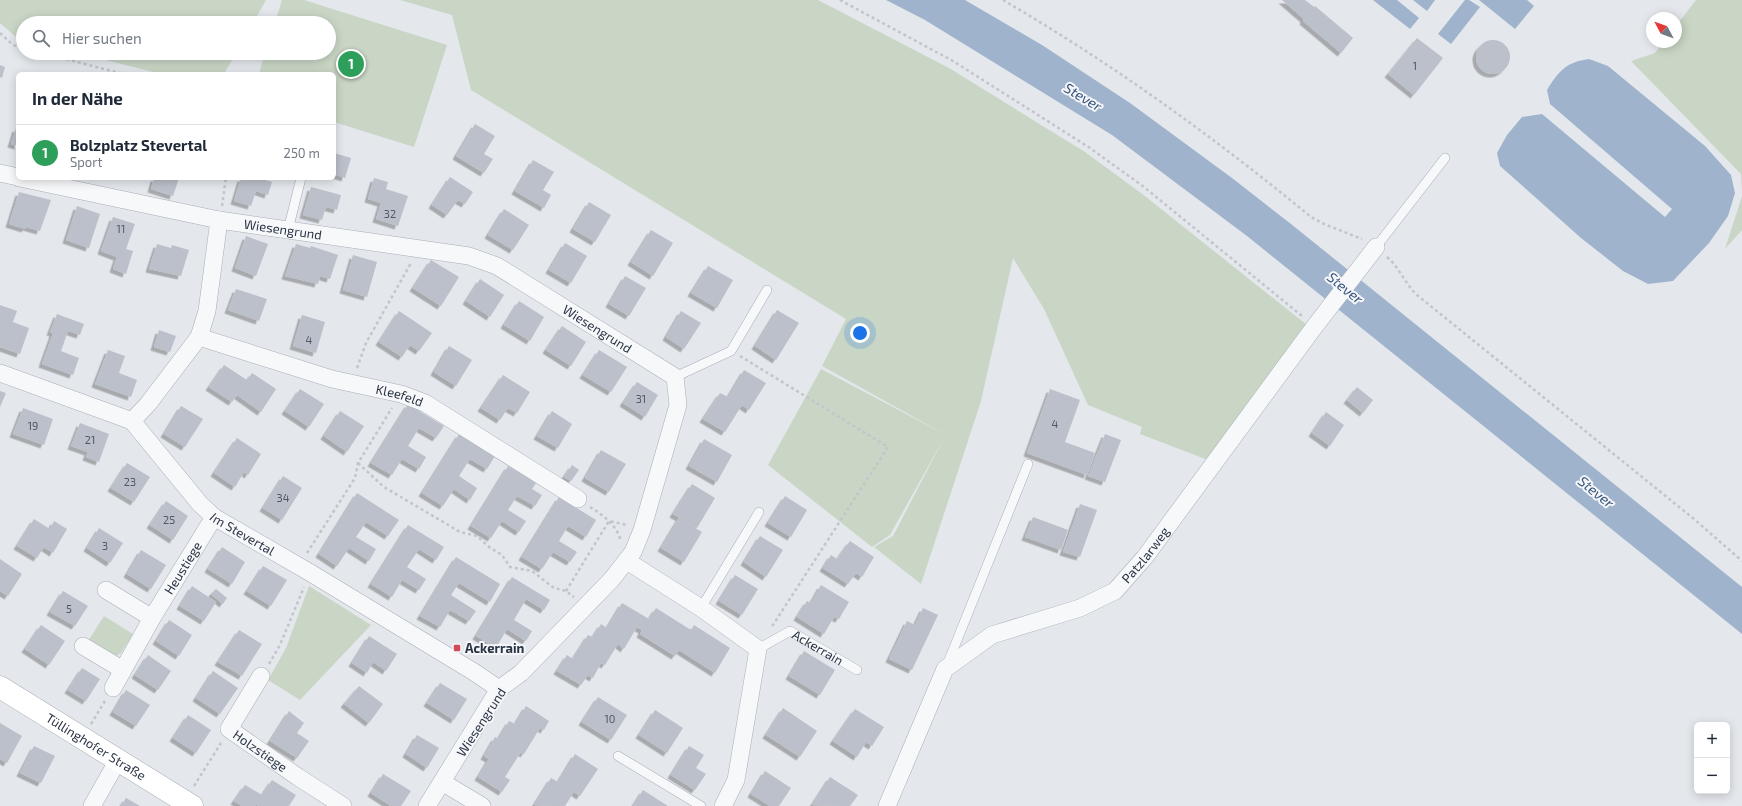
<!DOCTYPE html>
<html lang="de">
<head>
<meta charset="utf-8">
<style>
  body { margin:0; font-family:"Exo 2",sans-serif; background:#f6f6f7; color:#1f2937 }
  .controls { position:absolute; right:12px; bottom:12px; display:grid; overflow:hidden; border-radius:6px; box-shadow:0 2px 10px #0003 }
  .controls button { width:36px; height:36px; display:grid; place-items:center; padding:0; border:0; border-bottom:1px solid #e0e1e3; background:#fff; color:#1f2937; font:20px sans-serif }
  .compass { position:absolute; left:1646px; top:12px; width:36px; height:36px; border-radius:50%; background:#fff; box-shadow:0 2px 10px #0003; rotate:311deg }
  .you { position:absolute; left:860px; top:333px; width:14px; height:14px; margin:-10px; border:3px solid #fff; border-radius:50%; background:#1a73e8; box-shadow:0 0 0 6px #1a73e833 }
  .badge { display:grid; place-items:center; width:26px; height:26px; border-radius:50%; background:#7c3aed; color:#fff; font-size:13px; font-weight:700 }
  .pin { position:absolute; translate:-50% -50%; border:2px solid #fff; box-shadow:0 1px 4px #0006 }
  .list { margin:0; padding:0; list-style:none }
  h2 { display:flex; justify-content:space-between; align-items:center; height:52px; margin:0; padding:0 16px; font-size:17px }
  h2 small { font-size:13px; font-weight:400; color:#747a83 }
  .list li { display:grid; grid-template-columns:26px 1fr auto; gap:12px; align-items:center; box-sizing:border-box; height:56px; padding:0 16px; border-top:1px solid #e0e1e3 }
  .list b { display:block; font-size:15px; white-space:nowrap }
  .list p { margin:0; font-size:13px; white-space:nowrap; color:#747a83 }
  .list em { font-size:13px; font-style:normal; color:#747a83 }
  .icon { flex:none; width:22px; height:22px; fill:none; stroke:currentColor; stroke-width:2; stroke-linecap:round; stroke-linejoin:round }
  .map { position:relative; flex:none; width:1742px; height:806px; overflow:hidden }
  .search { position:absolute; background:#fff; box-shadow:0 2px 10px #0003; left:16px; top:16px; width:320px; height:44px; display:flex; align-items:center; gap:10px; box-sizing:border-box; padding:0 14px; border-radius:22px; color:#747a83; font-size:15px }
  .panel { position:absolute; background:#fff; box-shadow:0 2px 10px #0003; left:16px; top:72px; width:320px; height:108px; border-radius:6px }
  .map>svg:first-child { display:block }
  .green { fill:#c9d6c5 }
  .water { fill:#9fb4cc }
  .building { fill:#bbc0ca; filter:url(#shadow) }
  .lines { fill:none; stroke-linecap:round; stroke-linejoin:round }
  .service-casing { stroke:#a9aeb7; stroke-width:10 }
  .minor-casing { stroke:#a9aeb7; stroke-width:18 }
  .secondary-casing { stroke:#a9aeb7; stroke-width:23 }
  .path { stroke:#c2c5cb; stroke-width:2.5; stroke-dasharray:3 3; stroke-linecap:butt }
  .service { stroke:#f7f8fa; stroke-width:9 }
  .minor { stroke:#f7f8fa; stroke-width:17 }
  .secondary { stroke:#fff; stroke-width:22 }
  .poi-dot { fill:#d1495b; stroke:#f4f6f9; stroke-width:1.5 }
  .labels { text-anchor:middle; stroke-width:4; stroke-linejoin:round; paint-order:stroke }
  .number-label { font-size:11px; fill:#4f5766 }
  .street-label { font-size:13px; fill:#2b3445; stroke:#f4f6f9 }
  .poi-label { font-size:13px; font-weight:bold; fill:#2b3445; stroke:#f4f6f9; text-anchor:start }
  .water-label { font-size:14px; font-style:italic; fill:#34527a; stroke:#f4f6f9 }
</style>
</head>
<body>
<div class="map">
<svg width="1742" height="806" viewBox="0 0 1742 806">
  <defs>
    <filter id="shadow"><feDropShadow dx="-3.5" dy="3.5" stdDeviation="0" flood-color="#0004"/></filter>
  </defs>
  <rect width="100%" height="100%" fill="#e4e7ec"/>
  <g class="green">
    <polygon points="0,0 266,0 253,23 23,23 23,39 16,37 0,23"/>
    <polygon points="282,0 304,0 447,45 414,147 334,122 334,74 259,74 265,53 329,53 329,23 275,23"/>
    <polygon points="400,0 818,0 949,68 1085,152 1141,193 1307,325 1208,460 1140,434 1142,427 1088,405 1044,309 1013,258 981,401 921,584 874,547 893,536 944,438 890,535 872,547 768,465 821,369 946,435 822,366 846,319 471,90 452,15"/>
    <polygon points="1696,0 1742,0 1742,192 1741,174 1631,61 1655,53 1664,42 1676,42 1676,26"/>
    <polygon points="78,53 236,53 224,74 161,74"/>
    <polygon points="1742,196 1742,230 1725,249"/>
    <polygon points="309,586 371,625 300,700 268,680 286,648"/>
    <polygon points="104,616 133,634 121,653 116,656 87,643"/>
  </g>
  <g class="water">
    <polygon points="886,0 965,0 1042,45 1130,103 1232,178 1291,224 1742,587 1742,634 1247,236 1112,135 925,20"/>
    <polygon points="1373,0 1397,0 1419,18 1410,29"/>
    <polygon points="1413,0 1435,0 1427,11"/>
    <polygon points="1465,0 1469,0 1480,7 1451,44 1438,34"/>
    <polygon points="1479,0 1527,0 1534,6 1515,29"/>
    <path d="M 1589,59 L 1608,66 L 1705,146 L 1731,175 L 1735,193 L 1728,216 L 1709,243 L 1673,281 L 1648,284 L 1623,271 L 1581,238 L 1500,166 L 1497,153 L 1507,135 L 1522,117 L 1542,114 L 1665,217 L 1672,209 L 1550,104 L 1547,90 C 1559,71 1566,62 1589,59 Z"/>
  </g>
  <g class="building">
    <polygon points="1282,0 1305,0 1314,7 1315,6 1353,38 1341,53 1303,21 1304,19"/>
    <polygon points="1417,38 1443,58 1414,95 1388,74"/>
    <circle cx="1493" cy="57" r="17"/>
    <polygon points="0,65 5,67 2,78 0,77"/>
    <polygon points="475,124 495,136 484,154 493,159 484,173 456,156"/>
    <polygon points="16,128 18,129 18,146 11,144"/>
    <polygon points="334,153 351,158 345,178 334,174"/>
    <polygon points="533,160 554,172 543,190 551,195 544,208 515,191"/>
    <polygon points="450,177 473,192 465,204 458,200 447,215 432,205"/>
    <polygon points="154,178 179,178 173,196 151,189"/>
    <polygon points="241,178 259,178 272,182 268,195 256,191 251,206 234,201"/>
    <polygon points="374,178 388,182 386,189 408,196 398,226 376,219 381,203 368,199"/>
    <polygon points="311,187 341,195 337,210 326,207 322,220 303,215"/>
    <polygon points="19,192 51,200 40,231 26,227 25,229 9,224"/>
    <polygon points="589,202 611,215 595,242 573,229"/>
    <polygon points="77,206 100,214 89,248 66,240"/>
    <polygon points="504,209 529,225 513,250 488,235"/>
    <polygon points="113,217 135,224 126,249 133,251 126,274 113,269 117,257 101,251"/>
    <polygon points="651,230 673,243 653,276 631,262"/>
    <polygon points="246,236 268,244 256,276 235,268"/>
    <polygon points="565,243 587,256 571,283 549,270"/>
    <polygon points="157,244 171,248 172,245 189,250 181,276 149,269"/>
    <polygon points="296,244 310,248 311,246 338,255 330,279 320,276 318,284 285,276"/>
    <polygon points="353,255 377,262 367,297 343,290"/>
    <polygon points="431,260 459,277 441,306 413,288"/>
    <polygon points="708,266 733,280 717,308 691,293"/>
    <polygon points="625,276 646,288 629,316 609,304"/>
    <polygon points="480,279 504,295 490,317 466,301"/>
    <polygon points="236,289 267,299 259,321 228,310"/>
    <polygon points="519,301 544,317 530,341 504,325"/>
    <polygon points="0,305 17,311 13,322 29,328 20,354 0,347"/>
    <polygon points="777,310 799,323 776,360 755,346"/>
    <polygon points="399,311 432,333 419,351 410,345 402,357 379,342"/>
    <polygon points="681,311 701,323 684,349 666,337"/>
    <polygon points="57,314 84,324 80,335 68,331 61,351 79,358 73,375 42,364 53,333 50,332"/>
    <polygon points="302,315 325,322 316,353 293,346"/>
    <polygon points="562,326 586,342 571,366 546,350"/>
    <polygon points="159,330 176,336 170,352 154,347"/>
    <polygon points="449,346 472,360 456,386 434,372"/>
    <polygon points="108,350 125,356 119,373 137,380 131,397 95,384"/>
    <polygon points="599,350 627,367 611,392 583,375"/>
    <polygon points="224,365 247,380 252,373 276,389 261,412 237,395 232,402 209,387"/>
    <polygon points="744,370 766,383 749,410 742,405 725,432 703,419 720,393 728,397"/>
    <polygon points="503,375 530,392 517,413 508,408 500,420 481,408"/>
    <polygon points="637,382 658,395 645,417 623,403"/>
    <polygon points="1357,387 1373,400 1363,413 1347,400"/>
    <polygon points="300,389 324,404 309,427 285,411"/>
    <polygon points="1050,389 1080,400 1065,442 1095,453 1087,475 1027,453"/>
    <polygon points="0,391 6,393 0,407"/>
    <polygon points="408,404 444,426 436,438 419,428 408,446 426,457 419,469 402,459 392,475 371,463"/>
    <polygon points="181,406 203,419 185,447 164,434"/>
    <polygon points="23,408 53,419 44,445 13,434"/>
    <polygon points="340,411 364,426 347,452 324,436"/>
    <polygon points="552,411 572,424 558,448 537,436"/>
    <polygon points="1326,412 1344,425 1330,446 1312,433"/>
    <polygon points="80,423 109,434 99,462 86,457 88,452 71,446"/>
    <polygon points="459,434 495,456 487,469 470,459 459,476 477,488 470,500 454,489 443,506 422,493"/>
    <polygon points="1105,434 1121,440 1105,482 1088,476"/>
    <polygon points="237,438 261,454 248,475 244,472 235,487 214,473"/>
    <polygon points="704,439 732,455 717,482 689,466"/>
    <polygon points="601,450 626,464 609,492 585,478"/>
    <polygon points="127,463 150,477 134,502 111,488"/>
    <polygon points="572,465 579,470 571,481 564,477"/>
    <polygon points="508,466 536,483 532,489 542,495 535,506 517,496 508,510 526,521 519,532 502,521 491,538 471,526"/>
    <polygon points="283,476 302,488 282,520 263,508"/>
    <polygon points="692,484 715,498 697,528 673,514"/>
    <polygon points="357,493 399,520 388,536 366,522 356,537 376,549 369,561 349,548 337,566 319,554"/>
    <polygon points="785,496 807,510 791,537 768,523"/>
    <polygon points="559,497 596,520 586,537 568,526 559,541 577,552 570,562 553,552 542,569 522,557"/>
    <polygon points="166,501 188,516 173,540 150,525"/>
    <polygon points="1080,504 1097,510 1080,557 1063,552"/>
    <polygon points="1033,517 1068,530 1061,550 1025,537"/>
    <polygon points="679,518 702,532 684,562 661,548"/>
    <polygon points="34,519 50,529 54,521 67,529 53,553 44,547 37,558 17,546"/>
    <polygon points="408,525 444,547 436,560 419,549 407,567 426,579 419,590 402,580 392,597 371,584"/>
    <polygon points="99,528 123,543 110,563 87,548"/>
    <polygon points="760,536 783,550 766,577 744,562"/>
    <polygon points="850,541 874,557 862,577 856,573 848,584 823,568 831,555 837,559"/>
    <polygon points="222,547 245,562 232,584 208,569"/>
    <polygon points="141,550 166,565 151,589 127,574"/>
    <polygon points="456,557 500,584 490,602 459,583 451,595 476,611 469,621 450,610 440,627 420,616"/>
    <polygon points="0,559 22,574 8,596 0,591"/>
    <polygon points="263,566 287,580 271,606 247,591"/>
    <polygon points="735,575 758,589 742,615 719,601"/>
    <polygon points="512,577 550,600 544,610 526,599 514,620 532,631 526,641 507,629 496,648 476,636"/>
    <polygon points="821,585 849,602 839,619 834,617 824,634 797,617 807,601 811,603"/>
    <polygon points="192,586 216,602 204,621 180,606"/>
    <polygon points="216,589 227,598 223,604 211,594"/>
    <polygon points="63,591 88,606 75,626 50,612"/>
    <polygon points="622,603 649,619 656,608 691,630 694,625 730,648 715,673 679,650 675,656 640,634 642,630 637,627 624,649 618,644 605,665 601,663 593,678 588,675 581,685 557,671 567,655 573,659 588,635 593,637 601,624 607,628"/>
    <polygon points="923,608 938,615 912,670 889,659 907,621 915,625"/>
    <polygon points="169,620 192,635 179,656 156,641"/>
    <polygon points="41,625 65,641 49,665 25,649"/>
    <polygon points="239,630 262,644 242,676 218,662"/>
    <polygon points="369,636 397,654 386,671 373,662 367,673 352,663"/>
    <polygon points="804,651 835,670 820,695 789,676"/>
    <polygon points="148,655 171,671 158,690 135,675"/>
    <polygon points="82,668 100,679 86,701 68,690"/>
    <polygon points="213,671 238,688 220,714 196,698"/>
    <polygon points="440,683 467,699 454,720 427,703"/>
    <polygon points="359,686 383,704 369,723 344,704"/>
    <polygon points="126,690 150,705 136,726 113,712"/>
    <polygon points="598,697 627,715 611,740 582,722"/>
    <polygon points="526,706 549,721 544,730 540,728 524,754 521,752 505,777 510,780 502,792 478,777 489,759 484,756 495,737 498,739 509,721 515,724"/>
    <polygon points="783,708 817,731 800,757 766,735"/>
    <polygon points="855,709 884,727 872,746 866,742 857,757 833,741"/>
    <polygon points="655,710 683,728 667,753 639,735"/>
    <polygon points="289,711 304,723 297,733 309,741 297,758 270,741"/>
    <polygon points="188,715 211,730 196,753 173,738"/>
    <polygon points="0,723 22,736 7,763 0,759"/>
    <polygon points="417,735 439,748 427,768 406,754"/>
    <polygon points="34,746 55,756 41,783 20,773"/>
    <polygon points="689,746 704,755 696,768 706,774 695,790 671,775"/>
    <polygon points="575,754 598,769 580,796 574,792 565,806 534,805 551,778 558,782"/>
    <polygon points="765,771 791,788 779,806 770,806 751,794"/>
    <polygon points="383,774 411,791 401,806 391,806 371,793"/>
    <polygon points="830,777 858,795 850,806 812,805"/>
    <polygon points="272,780 296,795 289,806 259,806 256,804 255,806 242,806 234,801 245,785 262,795"/>
    <polygon points="643,790 668,806 633,806"/>
    <polygon points="126,798 140,806 121,806"/>
  </g>
  <g class="lines">
    <g class="service-casing">
      <g id="service">
        <polyline points="288,230 301,178"/>
        <polyline points="1376,247 1445,158"/>
        <polyline points="675,377 731,351 767,290"/>
        <polyline points="701,608 759,512"/>
        <path id="s1" d="M 758,649 L 790,631 L 857,670"/>
        <polyline points="947,665 1028,464"/>
        <polyline points="618,756 701,806"/>
      </g>
    </g>
    <g class="minor-casing">
      <g id="minor">
        <polyline points="0,173 18,177"/>
        <path id="s2" d="M 20,178 L 219,220 L 469,256 L 497,266 L 675,377 L 678,405 L 642,530 L 633,552 L 612,579 L 521,673 L 499,689 L 427,806"/>
        <path id="s3" d="M 199,337 L 332,379 L 401,394 L 425,403 L 578,499"/>
        <path id="s4" d="M 0,373 L 132,421 L 200,504 L 214,517 L 309,572 L 474,672 L 499,689"/>
        <polyline points="132,421 148,404 199,337 207,311 219,220"/>
        <polyline points="627,561 701,608 758,649 736,780 723,806"/>
        <polyline points="106,590 152,618"/>
        <polyline points="83,646 123,670"/>
        <path id="s5" d="M 261,676 L 229,729 L 298,777 L 343,806"/>
        <path id="s6" d="M 113,688 L 152,618 L 214,517"/>
        <polyline points="442,782 482,806"/>
        <polyline points="92,806 118,760"/>
        <path id="s7" d="M 887,806 L 945,669 L 992,635 L 1080,608 L 1115,591 L 1145,557 L 1315,326 L 1376,247"/>
      </g>
    </g>
    <g class="secondary-casing">
      <g id="secondary">
        <path id="s8" d="M 0,687 L 192,806"/>
      </g>
    </g>
    <g class="path">
      <polyline points="840,0 953,61 1090,148 1144,187 1302,316"/>
      <path d="M 1003,0 C 1111,63 1214,137 1311,217 L 1324,224 L 1362,239"/>
      <polyline points="0,33 13,45 23,48"/>
      <polyline points="43,53 123,74"/>
      <polyline points="222,206 226,178"/>
      <path d="M 1387,257 C 1400,268 1405,284 1417,295 L 1694,519 L 1742,561"/>
      <polyline points="740,356 888,447 771,628"/>
      <polyline points="357,368 366,343 411,263"/>
      <polyline points="358,463 384,487 460,532 477,536 489,547 502,555 510,567 532,571 554,588 566,591 574,597"/>
      <path d="M 590,507 C 604,516 616,524 621,541"/>
      <polyline points="307,553 355,478 358,463 392,408"/>
      <polyline points="566,591 609,521 627,525"/>
      <polyline points="269,664 280,645 304,587"/>
      <polyline points="91,724 105,701"/>
      <polyline points="194,786 221,743"/>
    </g>
    <use href="#service" class="service"/>
    <use href="#minor" class="minor"/>
    <use href="#secondary" class="secondary"/>
  </g>
  <rect class="poi-dot" x="453" y="644" width="8" height="8" rx="2"/>
  <g class="labels">
    <g class="number-label">
      <text x="1415" y="70">1</text>
      <text x="390" y="218">32</text>
      <text x="121" y="233">11</text>
      <text x="309" y="344">4</text>
      <text x="641" y="403">31</text>
      <text x="1055" y="428">4</text>
      <text x="33" y="430">19</text>
      <text x="90" y="444">21</text>
      <text x="130" y="486">23</text>
      <text x="283" y="502">34</text>
      <text x="169" y="524">25</text>
      <text x="105" y="550">3</text>
      <text x="69" y="613">5</text>
      <text x="610" y="723">10</text>
    </g>
    <g class="street-label">
      <text dy="5" stroke="none"><textPath href="#s2" startOffset="268">Wiesengrund</textPath></text>
      <text dy="5" stroke="none"><textPath href="#s2" startOffset="604">Wiesengrund</textPath></text>
      <text dy="5" stroke="none"><textPath href="#s3" startOffset="209">Kleefeld</textPath></text>
      <text dy="5" stroke="none"><textPath href="#s4" startOffset="300">Im Stevertal</textPath></text>
      <text dy="5" stroke="none"><textPath href="#s7" startOffset="385">Patzlarweg</textPath></text>
      <text dy="5" stroke="none"><textPath href="#s6" startOffset="139">Heustiege</textPath></text>
      <text dy="5" stroke="none"><textPath href="#s1" startOffset="69">Ackerrain</textPath></text>
      <text transform="translate(481 722) rotate(-57)" y="5">Wiesengrund</text>
      <text dy="5" stroke="none"><textPath href="#s8" startOffset="113">Tüllinghofer Straße</textPath></text>
      <text dy="5" stroke="none"><textPath href="#s5" startOffset="100">Holzstiege</textPath></text>
    </g>
    <g class="poi-label">
      <text x="465" y="653">Ackerrain</text>
    </g>
    <g class="water-label">
      <text transform="translate(1083 97) rotate(31)" y="5">Stever</text>
      <text transform="translate(1345 288) rotate(39)" y="5">Stever</text>
      <text transform="translate(1596 492) rotate(39)" y="5">Stever</text>
    </g>
  </g>
</svg>
<div class="controls">
<button>+</button>
<button>−</button>
</div>
<svg class="compass" viewBox="-18 -18 36 36"><path d="M0-13l5 13h-10z" fill="#e53935"/><path d="M0 13l5-13h-10z" fill="#747a83"/></svg>
<div class="you"></div>
<div class="pin badge" style="left:351px;top:64px;background:#2e9e5b">1</div>
<div class="search"><svg class="icon" aria-label="search" viewBox="0 0 24 24"><circle cx="10" cy="10" r="6"/><path d="M15 15l6 6"/></svg>Hier suchen</div>
<section class="panel">
<h2>In der Nähe<small></small></h2>
<ul class="list">
<li><span class="badge" style="background:#2e9e5b">1</span><div><b>Bolzplatz Stevertal</b><p>Sport</p></div><em>250 m</em></li>
</ul>
</section>
</div>
</body>
</html>
